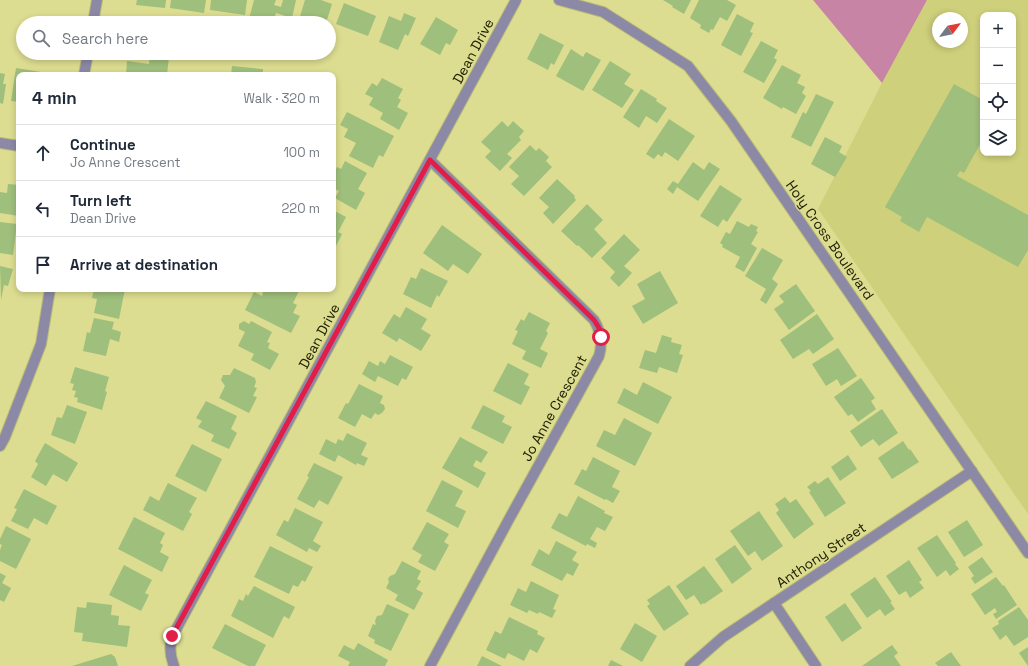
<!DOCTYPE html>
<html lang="en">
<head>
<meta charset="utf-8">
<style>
  body { margin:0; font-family:"Space Grotesk",sans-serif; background:#f6f6f7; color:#1f2937 }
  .controls { position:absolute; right:12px; top:12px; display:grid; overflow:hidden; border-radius:8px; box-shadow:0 2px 6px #0003 }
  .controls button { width:36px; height:36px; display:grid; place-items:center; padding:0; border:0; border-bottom:1px solid #e0e1e3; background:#fff; color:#1f2937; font:20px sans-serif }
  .compass { position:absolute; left:932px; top:12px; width:36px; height:36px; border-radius:50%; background:#fff; box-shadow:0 2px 6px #0003; rotate:58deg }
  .stop { position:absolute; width:12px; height:12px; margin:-9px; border:3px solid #e11d48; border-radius:50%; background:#fff }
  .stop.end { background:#e11d48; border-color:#fff; box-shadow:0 1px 4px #0008 }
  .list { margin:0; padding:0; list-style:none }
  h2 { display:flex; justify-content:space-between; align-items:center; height:52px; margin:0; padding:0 16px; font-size:17px }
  h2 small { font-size:13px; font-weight:400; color:#747a83 }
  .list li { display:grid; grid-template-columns:26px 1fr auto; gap:12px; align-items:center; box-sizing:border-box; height:56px; padding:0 16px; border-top:1px solid #e0e1e3 }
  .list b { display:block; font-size:15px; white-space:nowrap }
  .list p { margin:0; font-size:13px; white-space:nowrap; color:#747a83 }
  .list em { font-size:13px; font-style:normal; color:#747a83 }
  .icon { flex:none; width:22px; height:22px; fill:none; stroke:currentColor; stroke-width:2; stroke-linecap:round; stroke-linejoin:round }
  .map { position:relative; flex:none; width:1028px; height:666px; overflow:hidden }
  .search { position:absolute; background:#fff; box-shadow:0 2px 6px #0003; left:16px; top:16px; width:320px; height:44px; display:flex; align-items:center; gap:10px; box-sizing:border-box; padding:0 14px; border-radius:22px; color:#747a83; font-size:15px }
  .panel { position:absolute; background:#fff; box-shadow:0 2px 6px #0003; left:16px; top:72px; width:320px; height:220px; border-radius:8px }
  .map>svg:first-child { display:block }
  .built { fill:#cfd07b; fill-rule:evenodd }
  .forest { fill:#c784a5 }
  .building { fill:#9fbf7c }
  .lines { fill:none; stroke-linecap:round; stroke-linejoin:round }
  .minor-casing { stroke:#b9ba76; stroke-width:12 }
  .minor { stroke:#8c89a7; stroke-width:10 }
  .route { stroke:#e11d48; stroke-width:5 }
  .labels { text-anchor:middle; stroke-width:3; stroke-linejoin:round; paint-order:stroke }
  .street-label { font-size:14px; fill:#1c1b00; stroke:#dcdd90 }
</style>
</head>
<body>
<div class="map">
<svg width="1028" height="666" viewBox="0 0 1028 666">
  <rect width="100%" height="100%" fill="#dcdd90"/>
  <path class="built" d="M 927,0 L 1028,0 L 1028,514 L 818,209 L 882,83 ZM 983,15 L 1013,15 L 1013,153 L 983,153 ZM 938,18 L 962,18 L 962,42 L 938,42 Z"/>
  <polygon class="forest" points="813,0 927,0 882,83"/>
  <g class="building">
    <polygon points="137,0 166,0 165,8 136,5"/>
    <polygon points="171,0 206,0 204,13 170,8"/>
    <polygon points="211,0 247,0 245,15 210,10"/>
    <polygon points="254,0 276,0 274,5 281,7 283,0 296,0 292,18 276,13 273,23 248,23"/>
    <polygon points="305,0 321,0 332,4 326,23 298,23"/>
    <polygon points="663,0 691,0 684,14 672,7 673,6"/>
    <polygon points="699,0 727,0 736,5 727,21 720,17 713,30 711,29 709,33 700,28 701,25 690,18"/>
    <polygon points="344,3 376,16 368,36 336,24"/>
    <polygon points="404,13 416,18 408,36 405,34 398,50 379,42 389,16 401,21"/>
    <polygon points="737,14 754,23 750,32 753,33 741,56 721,45"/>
    <polygon points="436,17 458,30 450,45 446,43 440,55 420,44"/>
    <polygon points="540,33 564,45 554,65 551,63 548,70 527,59"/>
    <polygon points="761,41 778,50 774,58 777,60 764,83 743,72"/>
    <polygon points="571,49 583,57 586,52 601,60 583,91 556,76"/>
    <polygon points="150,54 169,57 167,75 126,75 127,61 149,64"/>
    <polygon points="610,61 631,74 624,84 634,90 622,108 592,90"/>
    <polygon points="782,65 801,75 797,83 805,87 802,93 806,96 796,114 783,107 782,109 763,98"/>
    <polygon points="232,66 263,69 263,75 231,75"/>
    <polygon points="16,68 54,74 54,75 19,75 19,102 11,101"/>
    <polygon points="0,73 5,74 3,84 6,84 3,104 0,103"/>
    <polygon points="382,78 403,89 398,98 401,100 397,107 408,113 399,130 380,119 383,113 369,105 373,98 365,94 372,83 377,86"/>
    <polygon points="954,84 983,100 983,139 964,173 960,171 957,176 1028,215 1028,250 1018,267 927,217 919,232 900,221 902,217 885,207"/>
    <polygon points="641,89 657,99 656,101 667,108 657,123 646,116 639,128 623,117"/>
    <polygon points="816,94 834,102 811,147 791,137 803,112 806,114"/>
    <polygon points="347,112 394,136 383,157 379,155 373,168 349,156 356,143 344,137 348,129 340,125"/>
    <polygon points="669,119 695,136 678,161 665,152 662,157 658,154 654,159 646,154"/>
    <polygon points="502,121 508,127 513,121 524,131 519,137 521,140 507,154 512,158 500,171 485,157 491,151 481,142"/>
    <polygon points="825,137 842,146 839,152 847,157 835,177 811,164"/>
    <polygon points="530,145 536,151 539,148 549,157 546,161 552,167 524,196 511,184 519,176 509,167"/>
    <polygon points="345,161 367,173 358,189 365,193 356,210 335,198 339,191 333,188 333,175 337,167 341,169"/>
    <polygon points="693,162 704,170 709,162 720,169 698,201 677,187 673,194 667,189 673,181 678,184"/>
    <polygon points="557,179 575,196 574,197 576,200 553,224 543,213 549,207 539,198"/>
    <polygon points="8,184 19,185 19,216 0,213 0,192 7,193"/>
    <polygon points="720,185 742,199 727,222 723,219 718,227 700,216"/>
    <polygon points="587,204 603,220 594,229 607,243 592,258 578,245 577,246 561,231"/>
    <polygon points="333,210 346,217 338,232 342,234 335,248 333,247"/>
    <polygon points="737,221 749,227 751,224 758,227 756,231 758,232 751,244 757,248 744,272 735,267 740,257 722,247 723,245 720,243 726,232 730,234"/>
    <polygon points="0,222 17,224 13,255 0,253"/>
    <polygon points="442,225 482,254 468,274 453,264 448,271 423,253"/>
    <polygon points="624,234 640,250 624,266 632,273 619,287 610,278 615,272 601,258"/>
    <polygon points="762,248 783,260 772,279 778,284 766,304 760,300 766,289 745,276"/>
    <polygon points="0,266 13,269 8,286 4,285 1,300"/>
    <polygon points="421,268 448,281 439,297 437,295 431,308 403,294 411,277 416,279"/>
    <polygon points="660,271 678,303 643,324 632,306 645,299 637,284"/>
    <polygon points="796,284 815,311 789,330 774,309 784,302 779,296"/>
    <polygon points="94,289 125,289 119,319 94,313 97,299 92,298"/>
    <polygon points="261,289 295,289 299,291 293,303 297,305 293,313 300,316 291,333 245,310 254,292 262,296 263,293"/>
    <polygon points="406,307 427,319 421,329 431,335 421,351 399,338 397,342 382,333 394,314 400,318"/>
    <polygon points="529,312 550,323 546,331 548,333 540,349 548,353 541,368 522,359 526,351 512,344 518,331 515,330 521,319 524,321"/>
    <polygon points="817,314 834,339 813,354 809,349 793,359 780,340"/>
    <polygon points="94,318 114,322 112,329 121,332 119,342 110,339 106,356 83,351 87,332 90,333"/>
    <polygon points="244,321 249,324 251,321 272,332 267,342 270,343 268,348 279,354 270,370 251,360 254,354 238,346 245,332 239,329 239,324"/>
    <polygon points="662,335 672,338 671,342 682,345 679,354 683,355 677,373 659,367 657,373 639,368 645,350 656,353"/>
    <polygon points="838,348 857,376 841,386 837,379 826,386 812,364"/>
    <polygon points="390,355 413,367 406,380 402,378 398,386 378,376 375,382 362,374 369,361 378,366 380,361 385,364"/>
    <polygon points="508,363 529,374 524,384 530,387 521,405 493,391"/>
    <polygon points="75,367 109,377 105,391 107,392 102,410 77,402 78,398 74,397 76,391 72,390 74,384 70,383"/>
    <polygon points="234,368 255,378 256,382 254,387 257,388 253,396 257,397 249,413 219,398 225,386 221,380 223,375 230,375"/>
    <polygon points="861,378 875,398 871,401 876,409 858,422 852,414 848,416 834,397"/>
    <polygon points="643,382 672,397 658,424 617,403 624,388 637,395"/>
    <polygon points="359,384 383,396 380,403 384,405 385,409 382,413 378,415 375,413 371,419 362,414 355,427 338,418 346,403 348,404"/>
    <polygon points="206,401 237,416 231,429 237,433 229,449 211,441 214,435 198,427 202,421 196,418"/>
    <polygon points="67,405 87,412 75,444 51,435 57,417 62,418"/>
    <polygon points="483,405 505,416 502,422 512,427 503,444 471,428"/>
    <polygon points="882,409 898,433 879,446 873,439 861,447 850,431"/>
    <polygon points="624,418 652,433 635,466 596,446 604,430 615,435"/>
    <polygon points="347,433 367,443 361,455 368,458 364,466 357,463 356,465 338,455 335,462 319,454 326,439 336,444 338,439 343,441"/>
    <polygon points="460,437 488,452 481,463 476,460 473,466 486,473 478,488 442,468"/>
    <polygon points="903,441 909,450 910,449 919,462 892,479 878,458"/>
    <polygon points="45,443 78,463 67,482 53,474 46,486 31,477 38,464 35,461"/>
    <polygon points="192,444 222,459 206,492 175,476"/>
    <polygon points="848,455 857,469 840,481 831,467"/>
    <polygon points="593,457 620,471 612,487 620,491 613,503 606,499 605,500 574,484 582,469 586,471"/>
    <polygon points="314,463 343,477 328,505 319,500 314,508 297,499 309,477 307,476"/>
    <polygon points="828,477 846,503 825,517 809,492 811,491 807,487 815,481 818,484"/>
    <polygon points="442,480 463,491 455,506 466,511 458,528 426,511"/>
    <polygon points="168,483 197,498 189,512 192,514 183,531 143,510 150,496 159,501"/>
    <polygon points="24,489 57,506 47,525 34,518 28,529 11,521 17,509 14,508"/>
    <polygon points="578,496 605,511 604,513 613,517 605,531 597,527 590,539 597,543 595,548 587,544 586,546 551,528 559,513 567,517"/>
    <polygon points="785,497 790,503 796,499 814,524 794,539 776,513 779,510 775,504"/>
    <polygon points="295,508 323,522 313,541 321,546 317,552 309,548 307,552 276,535 284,520 288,522"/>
    <polygon points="759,511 783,546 762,561 755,551 748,556 730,531"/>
    <polygon points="134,517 165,533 160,543 163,545 160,552 169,557 162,572 118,549"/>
    <polygon points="967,520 983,545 964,557 948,532"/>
    <polygon points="427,522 449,534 444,542 449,545 435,571 418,562 422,555 412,549"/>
    <polygon points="6,526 31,539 16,569 0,561 0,550 2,545 0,544 0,539"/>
    <polygon points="937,535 956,563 955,564 959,569 950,576 946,570 937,577 917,548"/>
    <polygon points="556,541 577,552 572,560 579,564 573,576 567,573 562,581 531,565 539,549 549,555"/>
    <polygon points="735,545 752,569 732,584 715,559"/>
    <polygon points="270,546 313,567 305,582 302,580 298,587 293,585 289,594 254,577"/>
    <polygon points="982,557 993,572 975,584 971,578 974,576 968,567"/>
    <polygon points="909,560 922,580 919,582 924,588 910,598 906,591 899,595 886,576"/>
    <polygon points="402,561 421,571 417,579 421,581 416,589 423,593 414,610 395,600 398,595 386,588 389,582 388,579 390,576 395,574"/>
    <polygon points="124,565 152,580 145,593 149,595 141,611 109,595"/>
    <polygon points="704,566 723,591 704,604 703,603 701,605 694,595 686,600 676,586"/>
    <polygon points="0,573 6,576 2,583 11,588 4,602 0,600"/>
    <polygon points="875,577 892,602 890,602 895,609 885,616 880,609 867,618 850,594"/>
    <polygon points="996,577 1003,586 1004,585 1017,605 996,619 993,614 997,612 995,608 985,615 971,594"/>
    <polygon points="531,581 559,595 553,609 556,610 552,618 539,612 538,614 529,610 527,613 510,605 518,588 526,592"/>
    <polygon points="669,585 689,614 664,631 647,606 650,604 647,600"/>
    <polygon points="254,586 295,607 289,619 284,616 273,638 231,616 239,599 243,601 246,594 248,596"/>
    <polygon points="87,602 112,605 111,615 119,616 118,625 130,626 127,647 82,641 83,633 74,632 77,607 86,608"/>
    <polygon points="845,603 862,628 842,642 825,617"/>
    <polygon points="387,604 409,614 391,651 374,643 375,640 368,636 373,624 376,625 375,621 377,616 382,615"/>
    <polygon points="1019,607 1028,620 1028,637 1014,646 1006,635 1000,640 992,628 999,624 998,621"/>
    <polygon points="509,617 538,631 537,634 545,638 537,653 530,649 524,661 508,653 505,659 486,650 495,631 501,634"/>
    <polygon points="635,623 657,636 642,662 620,649"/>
    <polygon points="225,624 266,645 255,666 248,666 212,648"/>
    <polygon points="358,643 388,660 385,666 348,666 350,662 338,656 344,645 354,650"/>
    <polygon points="892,645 898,653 894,656 901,666 862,666"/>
    <polygon points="1028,647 1028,666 1019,653"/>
    <polygon points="951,652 961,666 938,666 935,663"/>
    <polygon points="111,654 115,657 118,666 72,666"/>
    <polygon points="482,656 502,666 477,666"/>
    <polygon points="611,660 623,666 608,666"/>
  </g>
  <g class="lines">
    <g class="minor-casing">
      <g id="minor">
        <polyline points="559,0 603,12 688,66 731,121 1028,553"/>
        <polyline points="93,23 97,0"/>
        <polyline points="84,75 88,53"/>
        <polyline points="0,143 19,146"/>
        <polyline points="0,446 5,437 41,344 50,289"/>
        <polyline points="774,603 816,666"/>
        <path d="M 174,666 C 170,656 169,647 172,637 L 516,0"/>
        <path d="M 430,666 L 508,521 L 599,356 C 603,343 601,332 594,320 L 430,160"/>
        <polyline points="690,666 723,637 972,471"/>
      </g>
    </g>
    <use href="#minor" class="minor"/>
  </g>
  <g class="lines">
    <polyline class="route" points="172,636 430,160 594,320 599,328 601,337"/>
  </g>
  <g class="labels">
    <g class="street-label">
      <text transform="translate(473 51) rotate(-62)" y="5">Dean Drive</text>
      <text transform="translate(830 240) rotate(55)" y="5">Holy Cross Boulevard</text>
      <text transform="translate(319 336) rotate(-62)" y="5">Dean Drive</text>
      <text transform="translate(554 408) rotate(-61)" y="5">Jo Anne Crescent</text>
      <text transform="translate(821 555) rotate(-34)" y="5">Anthony Street</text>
    </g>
  </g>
</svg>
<div class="controls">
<button>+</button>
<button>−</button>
<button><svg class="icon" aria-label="locate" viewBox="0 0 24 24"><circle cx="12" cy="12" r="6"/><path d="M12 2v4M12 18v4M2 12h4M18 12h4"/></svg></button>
<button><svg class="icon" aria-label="layers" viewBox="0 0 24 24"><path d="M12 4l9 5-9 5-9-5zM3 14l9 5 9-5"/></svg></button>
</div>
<svg class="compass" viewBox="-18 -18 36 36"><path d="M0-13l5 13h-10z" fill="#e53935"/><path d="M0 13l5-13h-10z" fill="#747a83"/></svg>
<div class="stop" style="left:601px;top:337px"></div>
<div class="stop end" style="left:172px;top:636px"></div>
<div class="search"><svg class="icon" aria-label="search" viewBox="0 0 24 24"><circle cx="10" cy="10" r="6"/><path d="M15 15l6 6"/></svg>Search here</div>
<section class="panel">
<h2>4 min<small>Walk · 320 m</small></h2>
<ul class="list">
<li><svg class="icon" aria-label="ahead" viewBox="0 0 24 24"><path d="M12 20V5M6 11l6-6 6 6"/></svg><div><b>Continue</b><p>Jo Anne Crescent</p></div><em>100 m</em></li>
<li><svg class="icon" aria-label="left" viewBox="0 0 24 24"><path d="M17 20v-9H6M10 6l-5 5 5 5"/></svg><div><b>Turn left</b><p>Dean Drive</p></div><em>220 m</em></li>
<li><svg class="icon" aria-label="arrive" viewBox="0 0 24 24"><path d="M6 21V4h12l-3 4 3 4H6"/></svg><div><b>Arrive at destination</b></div></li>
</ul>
</section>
</div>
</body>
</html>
